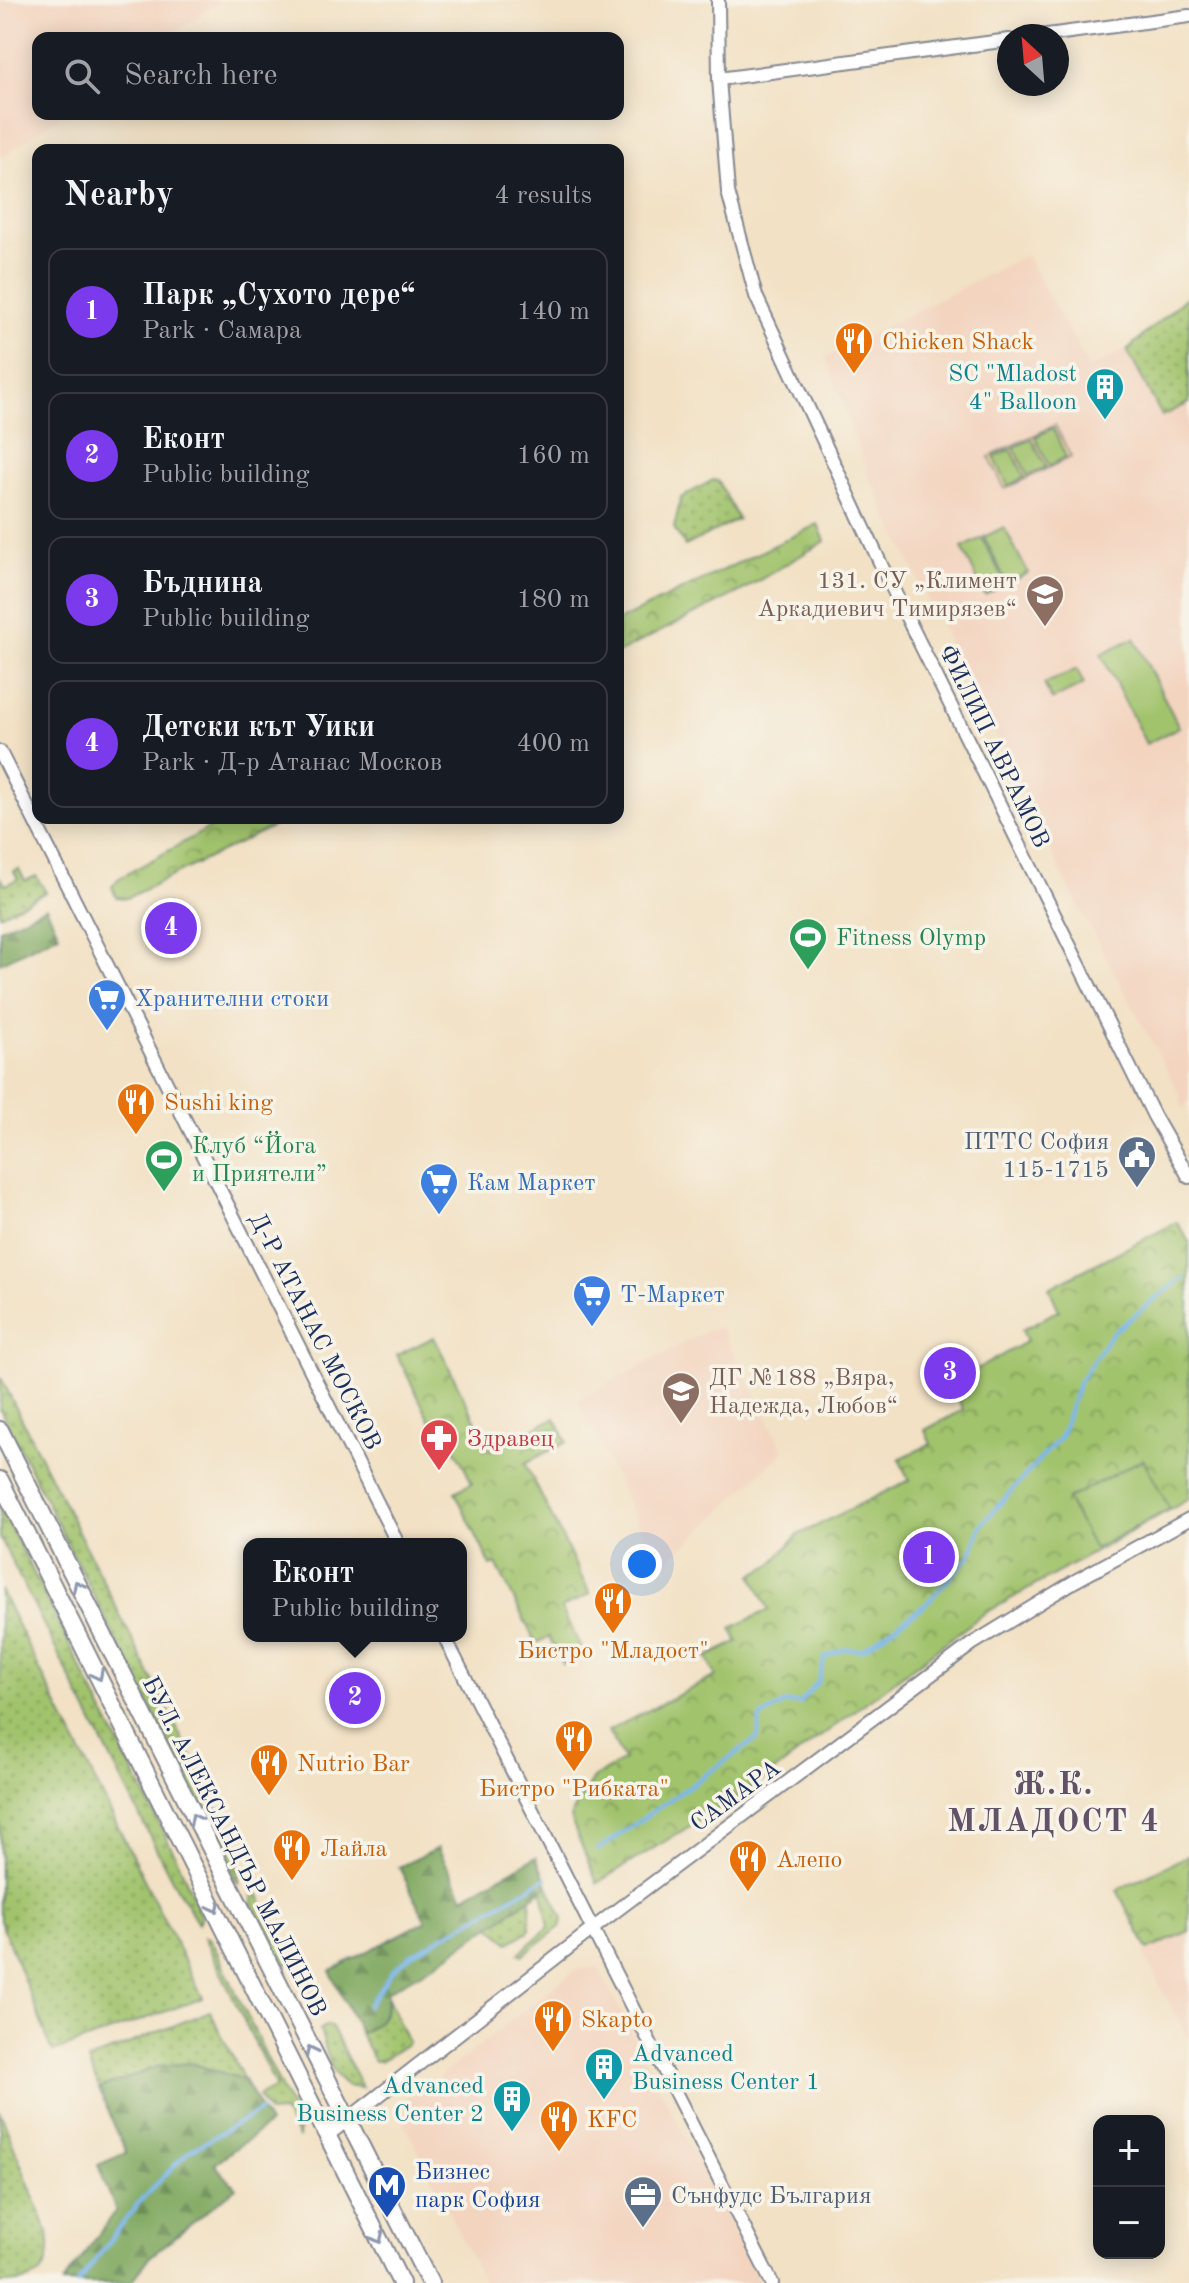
<!DOCTYPE html>
<html lang="en">
<head>
<meta charset="utf-8">
<style>
  body { margin:0; font-family:"Old Standard TT",serif; background:#20242c; color:#f1f3f6 }
  .controls { position:absolute; right:24px; bottom:24px; display:grid; overflow:hidden; border-radius:16px; box-shadow:0 4px 20px #0003 }
  .controls button { width:72px; height:72px; display:grid; place-items:center; padding:0; border:0; border-bottom:2px solid #363941; background:#171b24; color:#f1f3f6; font:40px sans-serif }
  .compass { position:absolute; left:997px; top:24px; width:72px; height:72px; border-radius:50%; background:#171b24; box-shadow:0 4px 20px #0003; rotate:334deg }
  .you { position:absolute; left:642px; top:1564px; width:28px; height:28px; margin:-20px; border:6px solid #fff; border-radius:50%; background:#1a73e8; box-shadow:0 0 0 12px #1a73e833 }
  .badge { display:grid; place-items:center; width:52px; height:52px; border-radius:50%; background:#7c3aed; color:#fff; font-size:26px; font-weight:700 }
  .pin { position:absolute; translate:-50% -50%; border:4px solid #fff; box-shadow:0 2px 8px #0006 }
  .popup { position:absolute; left:243px; top:1538px; width:224px; height:104px; box-sizing:border-box; display:grid; place-content:center; border-radius:16px; background:#171b24; filter:drop-shadow(0 2px 6px #0005); font-size:26px; white-space:nowrap; color:#9ea1a6 }
  .popup b { font-size:30px; color:#f1f3f6 }
  .popup::after { content:''; position:absolute; left:50%; top:100%; margin-left:-16px; border:16px solid transparent; border-top-color:#171b24 }
  .list { margin:0; padding:0; list-style:none }
  h2 { display:flex; justify-content:space-between; align-items:center; height:104px; margin:0; padding:0 32px; font-size:34px }
  h2 small { font-size:26px; font-weight:400; color:#9ea1a6 }
  .list li { display:grid; grid-template-columns:52px 1fr auto; gap:24px; align-items:center; box-sizing:border-box; height:128px; margin:0 16px 16px; padding:0 16px; border:2px solid #363941; border-radius:16px }
  .list b { display:block; font-size:30px; white-space:nowrap }
  .list p { margin:0; font-size:26px; white-space:nowrap; color:#9ea1a6 }
  .list em { font-size:26px; font-style:normal; color:#9ea1a6 }
  .icon { flex:none; width:44px; height:44px; fill:none; stroke:currentColor; stroke-width:2; stroke-linecap:round; stroke-linejoin:round }
  .map { position:relative; flex:none; width:1189px; height:2283px; overflow:hidden }
  .search { position:absolute; background:#171b24; box-shadow:0 4px 20px #0003; left:32px; top:32px; width:592px; height:88px; display:flex; align-items:center; gap:20px; box-sizing:border-box; padding:0 28px; border-radius:16px; color:#9ea1a6; font-size:30px }
  .panel { position:absolute; background:#171b24; box-shadow:0 4px 20px #0003; left:32px; top:144px; width:592px; height:680px; border-radius:16px }
  .map>svg:first-child { display:block }
  .built { fill:#f3d4bf }
  .grass { fill:url(#grass-dots); stroke:#5e7965; stroke-width:2 }
  .forest { fill:url(#forest-firs); stroke:#4e6c5f; stroke-width:2 }
  .sand { fill:url(#sand-dots); stroke:#84847e; stroke-width:2 }
  .park { fill:url(#park-crowns); stroke:#5e7965; stroke-width:2 }
  .garden { fill:#a1c36c; stroke:#5e7965; stroke-width:2 }
  .lines { fill:none; stroke-linecap:round; stroke-linejoin:round }
  .stream { stroke:#7db7ee; stroke-width:4 }
  .minor-casing { stroke:#868891; stroke-width:16 }
  .major-casing { stroke:#868891; stroke-width:20 }
  .minor { stroke:#fff; stroke-width:12 }
  .major { stroke:#fff; stroke-width:16 }
  .oneway { stroke:#8d97ae }
  .labels { text-anchor:middle; stroke-width:7; stroke-linejoin:round; paint-order:stroke }
  .food-label { font-size:24px; fill:#c56008; stroke:#f7f3e8; text-anchor:start }
  .culture-label { font-size:24px; fill:#0d838f; stroke:#f7f3e8; text-anchor:end }
  .education-label { font-size:24px; fill:#785e54; stroke:#f7f3e8; text-anchor:end }
  .street-label { font-size:24px; fill:#1b2f5e; stroke:#f7f3e8 }
  .leisure-label { font-size:24px; fill:#27864d; stroke:#f7f3e8; text-anchor:start }
  .shop-label { font-size:24px; fill:#366cbe; stroke:#f7f3e8; text-anchor:start }
  .service-label { font-size:24px; fill:#4e5e75; stroke:#f7f3e8; text-anchor:end }
  .health-label { font-size:24px; fill:#be3a42; stroke:#f7f3e8; text-anchor:start }
  .transit-label { font-size:24px; fill:#164399; stroke:#f7f3e8; text-anchor:start }
  .district-label { font-size:32px; font-weight:bold; letter-spacing:2px; fill:#615267; stroke:#f7f3e8 }
</style>
</head>
<body>
<div class="map">
<svg width="1189" height="2283" viewBox="0 0 1189 2283">
  <defs>
    <pattern id="grass-dots" width="8" height="8" patternUnits="userSpaceOnUse" patternTransform="scale(2)"><rect width="8" height="8" fill="#a1c36c"/><path d="M2 2h.1M6 6h.1" fill="none" stroke="#829f5c" stroke-width="1.8" stroke-linecap="round"/></pattern>
    <pattern id="forest-firs" width="22" height="20" patternUnits="userSpaceOnUse" patternTransform="scale(2)"><rect width="22" height="20" fill="#80a960"/><path d="M5 1l3.5 6h-7zM16 11l3.5 6h-7z" fill="#688a52"/></pattern>
    <pattern id="sand-dots" width="8" height="8" patternUnits="userSpaceOnUse" patternTransform="scale(2)"><rect width="8" height="8" fill="#eeda9e"/><path d="M2 2h.1M6 6h.1" fill="none" stroke="#ccbb8a" stroke-width="1.8" stroke-linecap="round"/></pattern>
    <pattern id="park-crowns" width="20" height="18" patternUnits="userSpaceOnUse" patternTransform="scale(2)"><rect width="20" height="18" fill="#a1c36c"/><path d="M2 6a3 3 0 1 1 6 0M12 15a3 3 0 1 1 6 0" fill="none" stroke="#829f5c"/></pattern>
  </defs>
  <rect width="100%" height="100%" fill="#f7f3e8"/>
  <filter id="ink" filterUnits="userSpaceOnUse"><feTurbulence type="fractalNoise" baseFrequency=".0125" numOctaves="2"/><feDisplacementMap in="SourceGraphic" scale="16" xChannelSelector="R" yChannelSelector="G"/><feConvolveMatrix kernelMatrix="1 2 1 2 8 2 1 2 1" color-interpolation-filters="sRGB"/></filter>
  <filter id="wash" filterUnits="userSpaceOnUse"><feTurbulence type="fractalNoise" baseFrequency=".006" numOctaves="4" result="noise"/><feDisplacementMap in="SourceGraphic" scale="32" xChannelSelector="R" yChannelSelector="G"/><feGaussianBlur stdDeviation="1.8" result="paint"/><feColorMatrix in="noise" values="0 0 0 0 0 0 0 0 0 0 0 0 0 0 0 0 0 1.4 0 .05"/><feComposite in="paint" operator="in"/></filter>
  <g filter="url(#wash)">
    <rect width="100%" height="100%" fill="#f2e1c4"/>
    <g class="built">
      <polygon points="0,0 221,0 167,38 38,38 38,114 62,114 0,159"/>
      <polygon points="1026,255 1089,367 1127,350 1162,416 1189,403 1189,1102 1183,1108 1179,1093 1068,886 869,478 826,357"/>
      <polygon points="721,1328 784,1451 660,1569 578,1400 708,1330"/>
      <polygon points="1189,1931 1189,2041 1143,1953"/>
      <polygon points="598,1967 760,2283 484,2283 403,2120 408,2096 431,2084 575,1970"/>
    </g>
    <g class="grass">
      <polygon points="1189,295 1189,403 1162,416 1127,350"/>
      <polygon points="713,480 718,481 738,519 685,546 674,528 681,498"/>
      <polygon points="19,869 25,881 36,876 46,892 0,915 0,878 6,885 18,879 14,871"/>
      <polygon points="0,1376 238,1850 239,1885 0,1409"/>
      <polygon points="0,1506 179,1863 201,1916 198,1923 172,1880 0,1538"/>
      <polygon points="0,1590 203,1998 53,2052 0,1920"/>
      <path d="M 253,1884 L 293,1961 L 286,1965 C 267,1941 248,1916 253,1884 Z"/>
      <polygon points="548,1886 563,1918 560,1927 523,1955 519,1953 549,1927 542,1891"/>
      <polygon points="531,1898 529,1931 509,1943 491,1926"/>
      <polygon points="204,1937 209,1938 216,1950 294,2115 299,2127 298,2138 283,2112 269,2113 258,2096 276,2087"/>
      <path d="M 388,1998 L 408,2043 L 381,2061 L 374,2061 L 360,2033 C 377,2026 387,2017 388,1998 Z"/>
      <polygon points="210,2011 244,2080 191,2063 160,2066 99,2089 88,2060"/>
      <polygon points="327,2025 332,2027 362,2088 346,2086 332,2070 320,2030"/>
      <path d="M 0,2111 L 48,2233 C 54,2274 37,2283 0,2283 Z"/>
    </g>
    <g class="forest">
      <polygon points="46,907 59,934 0,963 0,929"/>
      <path d="M 438,1848 L 463,1897 L 536,1857 L 548,1886 L 436,1964 L 388,1991 C 387,2013 381,2024 360,2033 L 330,1971 L 426,1921 L 399,1867 Z"/>
      <polygon points="191,2063 244,2080 269,2124 214,2164 236,2188 150,2257 131,2283 63,2283 116,2211 98,2165 126,2153 99,2089 160,2066"/>
    </g>
    <polygon class="sand" points="1055,425 1071,457 1005,489 989,457"/>
    <g class="park">
      <polygon points="818,524 825,541 741,591 618,653 618,621"/>
      <polygon points="227,818 290,818 127,898 116,897 112,887 118,879"/>
      <polygon points="1177,1222 1189,1242 1189,1499 982,1615 755,1786 597,1883 570,1817 593,1778 624,1760 608,1731 716,1676 707,1657 738,1642 731,1628 769,1610 752,1575 771,1565 798,1535 909,1480 899,1459 931,1444 925,1430 963,1410 951,1384 1027,1341 1022,1330 1059,1310 1049,1288"/>
      <polygon points="434,1337 490,1450 555,1418 567,1442 525,1463 590,1594 561,1608 584,1654 563,1665 549,1637 536,1643 496,1564 491,1566 455,1492 472,1483 450,1438 441,1442 397,1355"/>
      <polygon points="1189,1855 1189,1931 1148,1950 1117,1890"/>
    </g>
    <g class="garden">
      <polygon points="1053,428 1066,457 1049,466 1035,437"/>
      <polygon points="1032,439 1046,467 1028,476 1014,447"/>
      <polygon points="1011,449 1025,477 1008,486 994,457"/>
      <polygon points="1004,527 1028,573 1007,584 984,537"/>
      <polygon points="982,538 1006,584 985,595 962,548"/>
      <polygon points="1134,638 1179,727 1146,744 1101,654"/>
      <polygon points="1077,669 1084,684 1052,700 1044,684"/>
      <polygon points="1143,1459 1170,1509 1094,1549 1067,1499"/>
    </g>
    <g class="lines">
      <g class="stream">
        <polyline points="598,1850 758,1738 760,1718 785,1703 800,1703 818,1682 825,1657 845,1649 862,1650 924,1606 971,1555 981,1525 1061,1436 1079,1382 1112,1333 1184,1277"/>
        <polyline points="368,2006 392,1971 412,1954 546,1878"/>
        <polyline points="78,2283 139,2202 188,2152 261,2110"/>
      </g>
    </g>
  </g>
  <g filter="url(#ink)">
    <g class="lines">
      <g class="minor-casing">
        <g id="minor">
          <polyline points="718,0 719,79 728,192 756,296 884,571 1154,1116 1189,1177"/>
          <polyline points="1040,36 1189,16"/>
          <polyline points="719,79 1009,40"/>
          <polyline points="0,752 398,1544"/>
          <polyline points="444,1636 772,2283"/>
          <polyline points="328,2135 617,1910 972,1644 1075,1581 1189,1519"/>
        </g>
      </g>
      <g class="major-casing">
        <g id="major">
          <polyline points="0,1430 430,2283"/>
          <polyline points="0,1480 401,2283"/>
        </g>
      </g>
      <use href="#minor" class="minor"/>
      <use href="#major" class="major"/>
    </g>
    <defs><path id="oneway-chevron" d="M-2-3.5L2.5 0L-2 3.5" fill="none" stroke-width="1.6" stroke-linecap="round" stroke-linejoin="round" transform="scale(2)"/></defs>
    <g class="oneway">
      <use href="#oneway-chevron" transform="translate(78 1586) rotate(-117)"/>
      <use href="#oneway-chevron" transform="translate(98 1675) rotate(63)"/>
      <use href="#oneway-chevron" transform="translate(195 1819) rotate(-117)"/>
      <use href="#oneway-chevron" transform="translate(215 1907) rotate(63)"/>
      <use href="#oneway-chevron" transform="translate(311 2051) rotate(-116)"/>
      <use href="#oneway-chevron" transform="translate(378 2238) rotate(64)"/>
    </g>
  </g>
  <defs>
    <g id="restaurant-pin" transform="scale(2)"><path d="M0 17L-7.5 6A9.5 9.5 0 1 1 7.5 6Z" fill="#e8710a" stroke="#f7f3e8"/><path d="M-5-6h1v4h1v-4h1v4h1v-4h1v5L-1.5 .5V6h-2V.5L-5-1ZM5-6V6H3V1.5H1.5Q1.5-4 5-6Z" fill="#fff"/></g>
    <g id="building-pin" transform="scale(2)"><path d="M0 17L-7.5 6A9.5 9.5 0 1 1 7.5 6Z" fill="#0f9aa8" stroke="#f7f3e8"/><path d="M-4-6H4V6H1V3H-1V6H-4ZM-2.5-4.3h1.7v1.8h-1.7ZM.8-4.3h1.7v1.8H.8ZM-2.5-1h1.7V.8h-1.7ZM.8-1h1.7V.8H.8Z" fill="#fff"/></g>
    <g id="school-pin" transform="scale(2)"><path d="M0 17L-7.5 6A9.5 9.5 0 1 1 7.5 6Z" fill="#8d6e63" stroke="#f7f3e8"/><path d="M0-5L7-2L0 1L-7-2ZM-4 1L0 2.5L4 1V4Q0 6-4 4Z" fill="#fff"/></g>
    <g id="stadium-pin" transform="scale(2)"><path d="M0 17L-7.5 6A9.5 9.5 0 1 1 7.5 6Z" fill="#2e9e5b" stroke="#f7f3e8"/><path d="M0-5a6.5 5 0 1 0 0 10a6.5 5 0 1 0 0-10ZM-3.5-1.8h7v3.6h-7Z" fill="#fff"/></g>
    <g id="supermarket-pin" transform="scale(2)"><path d="M0 17L-7.5 6A9.5 9.5 0 1 1 7.5 6Z" fill="#3f7fe0" stroke="#f7f3e8"/><path d="M-6-5.5h2.5l.6 2H6L4.5 2H-2.5L-4.4-4H-6ZM-1.5 3.2a1.3 1.3 0 1 0 .1 0ZM3 3.2a1.3 1.3 0 1 0 .1 0Z" fill="#fff"/></g>
    <g id="civic-pin" transform="scale(2)"><path d="M0 17L-7.5 6A9.5 9.5 0 1 1 7.5 6Z" fill="#5c6f8a" stroke="#f7f3e8"/><path d="M-.6-6.5H3V-4.5H.6V-3L4-1V1h2V6H-6V1h2V-1L-.6-3ZM-1.2 2.5V6h2.4V2.5Z" fill="#fff"/></g>
    <g id="pharmacy-pin" transform="scale(2)"><path d="M0 17L-7.5 6A9.5 9.5 0 1 1 7.5 6Z" fill="#e0444e" stroke="#f7f3e8"/><path d="M-2-6h4v4h4v4h-4v4h-4v-4h-4v-4h4Z" fill="#fff"/></g>
    <g id="metro-pin" transform="scale(2)"><path d="M0 17L-7.5 6A9.5 9.5 0 1 1 7.5 6Z" fill="#1a4fb4" stroke="#f7f3e8"/><path d="M-5.5 5V-5H-3L0 0L3-5H5.5V5H3V-.5L0 4L-3-.5V5Z" fill="#fff"/></g>
    <g id="office-pin" transform="scale(2)"><path d="M0 17L-7.5 6A9.5 9.5 0 1 1 7.5 6Z" fill="#5c6f8a" stroke="#f7f3e8"/><path d="M-6-3h4V-5.5h4V-3h4V5H-6ZM-1-4.5V-3h2v-1.5ZM-6 0V1H6V0Z" fill="#fff"/></g>
  </defs>
  <g fill-rule="evenodd">
    <use href="#restaurant-pin" x="854" y="341"/>
    <use href="#building-pin" x="1105" y="387"/>
    <use href="#school-pin" x="1045" y="594"/>
    <use href="#stadium-pin" x="808" y="937"/>
    <use href="#supermarket-pin" x="107" y="998"/>
    <use href="#restaurant-pin" x="136" y="1102"/>
    <use href="#civic-pin" x="1137" y="1155"/>
    <use href="#stadium-pin" x="164" y="1159"/>
    <use href="#supermarket-pin" x="439" y="1182"/>
    <use href="#supermarket-pin" x="592" y="1294"/>
    <use href="#school-pin" x="681" y="1391"/>
    <use href="#pharmacy-pin" x="439" y="1438"/>
    <use href="#restaurant-pin" x="613" y="1601"/>
    <use href="#restaurant-pin" x="574" y="1739"/>
    <use href="#restaurant-pin" x="269" y="1763"/>
    <use href="#restaurant-pin" x="292" y="1848"/>
    <use href="#restaurant-pin" x="748" y="1859"/>
    <use href="#restaurant-pin" x="553" y="2019"/>
    <use href="#building-pin" x="604" y="2067"/>
    <use href="#building-pin" x="512" y="2099"/>
    <use href="#restaurant-pin" x="559" y="2119"/>
    <use href="#metro-pin" x="387" y="2185"/>
    <use href="#office-pin" x="643" y="2195"/>
  </g>
  <g class="labels">
    <g class="food-label">
      <text x="882" y="349">Chicken Shack</text>
      <text x="164" y="1110">Sushi king</text>
      <text x="613" y="1658" text-anchor="middle">Бистро "Младост"</text>
      <text x="297" y="1771">Nutrio Bar</text>
      <text x="574" y="1796" text-anchor="middle">Бистро "Рибката"</text>
      <text x="320" y="1856">Лайла</text>
      <text x="776" y="1867">Алепо</text>
      <text x="581" y="2027">Skapto</text>
      <text x="587" y="2127">KFC</text>
    </g>
    <g class="culture-label">
      <text x="1077" y="381">SC "Mladost<tspan x="1077" dy="28">4" Balloon</tspan></text>
      <text x="632" y="2061" text-anchor="start">Advanced<tspan x="632" dy="28">Business Center 1</tspan></text>
      <text x="484" y="2093">Advanced<tspan x="484" dy="28">Business Center 2</tspan></text>
    </g>
    <g class="education-label">
      <text x="1017" y="588">131. СУ „Климент<tspan x="1017" dy="28">Аркадиевич Тимирязев“</tspan></text>
      <text x="709" y="1385" text-anchor="start">ДГ №188 „Вяра,<tspan x="709" dy="28">Надежда, Любов“</tspan></text>
    </g>
    <g class="street-label">
      <text transform="translate(995 746) rotate(64)" y="8">ФИЛИП АВРАМОВ</text>
      <text transform="translate(316 1331) rotate(63)" y="8">Д-Р АТАНАС МОСКОВ</text>
      <text transform="translate(735 1795) rotate(-36)" y="8">САМАРА</text>
      <text transform="translate(235 1846) rotate(63)" y="8">БУЛ. АЛЕКСАНДЪР МАЛИНОВ</text>
    </g>
    <g class="leisure-label">
      <text x="836" y="945">Fitness Olymp</text>
      <text x="192" y="1153">Клуб “Йога<tspan x="192" dy="28">и Приятели”</tspan></text>
    </g>
    <g class="shop-label">
      <text x="135" y="1006">Хранителни стоки</text>
      <text x="467" y="1190">Кам Маркет</text>
      <text x="620" y="1302">Т-Маркет</text>
    </g>
    <g class="service-label">
      <text x="1109" y="1149">ПТТС София<tspan x="1109" dy="28">115-1715</tspan></text>
      <text x="671" y="2203" text-anchor="start">Сънфудс България</text>
    </g>
    <g class="health-label">
      <text x="467" y="1446">Здравец</text>
    </g>
    <g class="transit-label">
      <text x="415" y="2179">Бизнес<tspan x="415" dy="28">парк София</tspan></text>
    </g>
    <g class="district-label">
      <text x="1054" y="1794">Ж.К.<tspan x="1054" dy="37">МЛАДОСТ 4</tspan></text>
    </g>
  </g>
</svg>
<div class="controls">
<button>+</button>
<button>−</button>
</div>
<svg class="compass" viewBox="-18 -18 36 36"><path d="M0-13l5 13h-10z" fill="#e53935"/><path d="M0 13l5-13h-10z" fill="#9ea1a6"/></svg>
<div class="you"></div>
<div class="pin badge" style="left:929px;top:1557px">1</div>
<div class="pin badge" style="left:355px;top:1698px">2</div>
<div class="popup"><b>Еконт</b>Public building</div>
<div class="pin badge" style="left:950px;top:1373px">3</div>
<div class="pin badge" style="left:171px;top:928px">4</div>
<div class="search"><svg class="icon" aria-label="search" viewBox="0 0 24 24"><circle cx="10" cy="10" r="6"/><path d="M15 15l6 6"/></svg>Search here</div>
<section class="panel">
<h2>Nearby<small>4 results</small></h2>
<ul class="list">
<li><span class="badge">1</span><div><b>Парк „Сухото дере“</b><p>Park · Самара</p></div><em>140 m</em></li>
<li><span class="badge">2</span><div><b>Еконт</b><p>Public building</p></div><em>160 m</em></li>
<li><span class="badge">3</span><div><b>Бъднина</b><p>Public building</p></div><em>180 m</em></li>
<li><span class="badge">4</span><div><b>Детски кът Уики</b><p>Park · Д-р Атанас Москов</p></div><em>400 m</em></li>
</ul>
</section>
</div>
</body>
</html>
